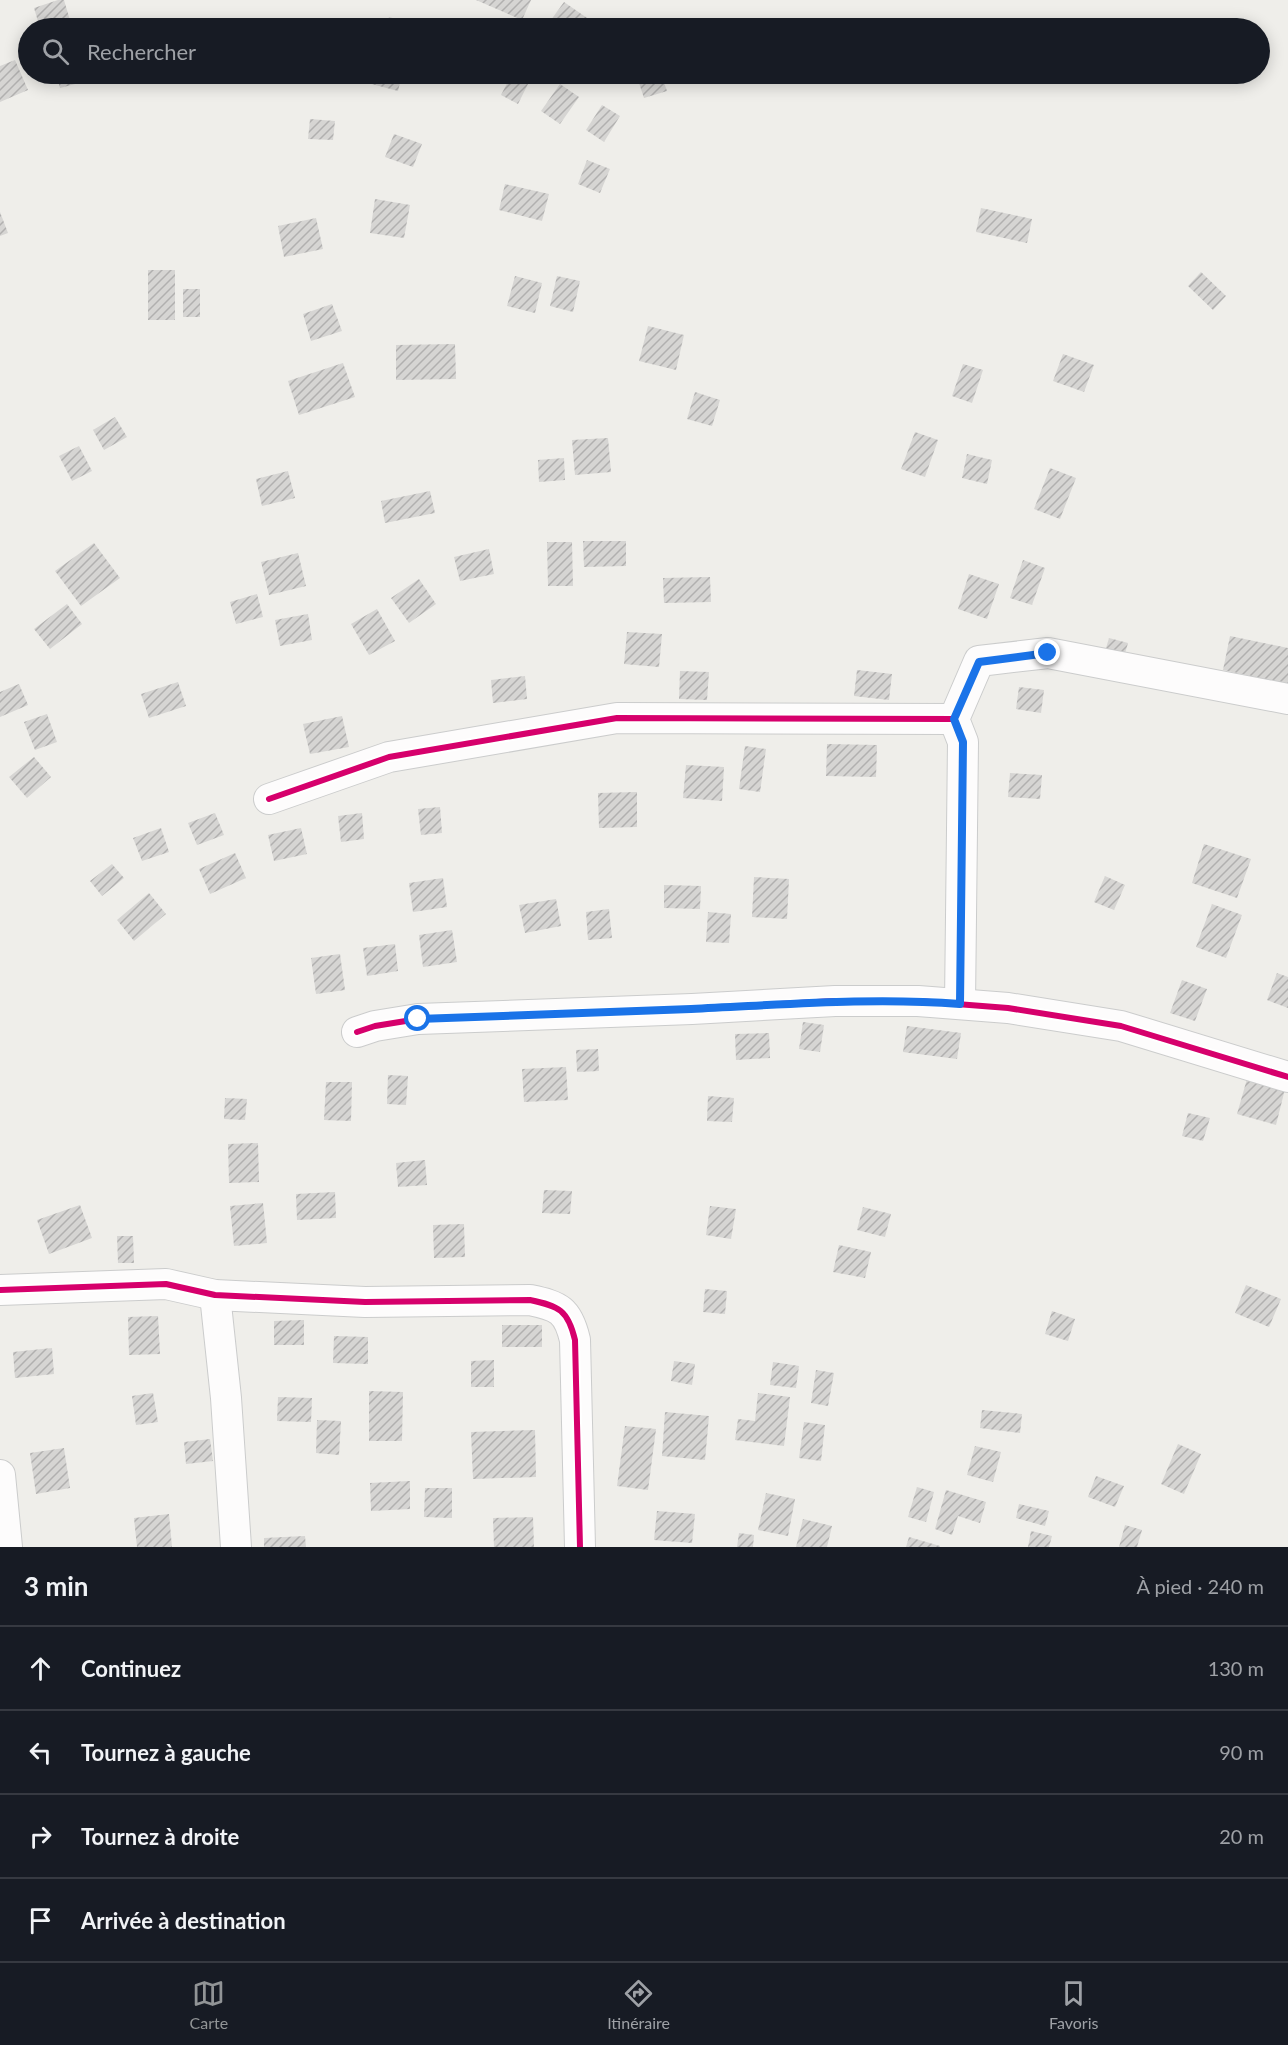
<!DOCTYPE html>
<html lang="fr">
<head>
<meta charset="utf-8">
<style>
  body { margin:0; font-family:Lato,sans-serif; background:#242831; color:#f1f3f6 }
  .stop { position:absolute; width:18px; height:18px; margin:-14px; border:4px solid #1a73e8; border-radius:50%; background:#fff }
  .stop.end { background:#1a73e8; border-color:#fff; box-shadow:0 2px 6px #0008 }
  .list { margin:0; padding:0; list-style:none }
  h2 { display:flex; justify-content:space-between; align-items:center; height:78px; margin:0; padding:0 24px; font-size:26px }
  h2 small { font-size:20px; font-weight:400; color:#9ea1a6 }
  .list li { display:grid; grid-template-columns:39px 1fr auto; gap:18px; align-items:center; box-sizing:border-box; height:84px; padding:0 24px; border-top:2px solid #363941 }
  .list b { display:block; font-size:22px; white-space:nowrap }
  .list em { font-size:20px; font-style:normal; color:#9ea1a6 }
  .icon { flex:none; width:33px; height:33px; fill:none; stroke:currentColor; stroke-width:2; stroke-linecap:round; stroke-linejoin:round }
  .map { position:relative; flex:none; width:1288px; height:1547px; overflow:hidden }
  .search { position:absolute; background:#171b24; box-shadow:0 3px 15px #0003; left:18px; right:18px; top:18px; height:66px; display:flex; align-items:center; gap:15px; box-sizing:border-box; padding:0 21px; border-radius:33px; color:#9ea1a6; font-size:22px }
  .sheet { height:414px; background:#171b24 }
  nav { display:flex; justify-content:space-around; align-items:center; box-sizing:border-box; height:84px; border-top:2px solid #363941; background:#171b24; font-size:16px; color:#9ea1a6 }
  nav a { display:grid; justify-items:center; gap:3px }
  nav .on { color:#919496 }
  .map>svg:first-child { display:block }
  .building { fill:url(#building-hatch) }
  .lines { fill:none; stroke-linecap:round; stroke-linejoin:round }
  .minor-casing { stroke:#cbcccc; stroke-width:32 }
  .minor { stroke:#fdfcfc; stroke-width:30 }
  .cycleway-casing { stroke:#fff; stroke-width:10 }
  .cycleway { stroke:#d6006c; stroke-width:6 }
  .route { stroke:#1a73e8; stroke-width:8 }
</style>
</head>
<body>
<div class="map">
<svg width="1288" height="1547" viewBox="0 0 1288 1547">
  <defs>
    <pattern id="building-hatch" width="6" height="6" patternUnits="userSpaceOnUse" patternTransform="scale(1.5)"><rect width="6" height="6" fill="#d6d5d3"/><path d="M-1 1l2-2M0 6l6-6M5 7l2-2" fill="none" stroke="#b1b0af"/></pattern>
  </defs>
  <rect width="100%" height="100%" fill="#efeeea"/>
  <g class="building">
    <polygon points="58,0 64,0 72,27 40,28 34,8"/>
    <polygon points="476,0 531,0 522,20"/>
    <polygon points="564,2 590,20 584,28 564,28 551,20"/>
    <polygon points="389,17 414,24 413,28 386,28"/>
    <polygon points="214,20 214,28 174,28 173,22"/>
    <polygon points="259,21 287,28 257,28"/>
    <polygon points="15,60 28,90 0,102 0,66"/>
    <polygon points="56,74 92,74 94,79 60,88"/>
    <polygon points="366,74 402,74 398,91 364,82"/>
    <polygon points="512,74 529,82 518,104 501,95"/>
    <polygon points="636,74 661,74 667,91 644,98"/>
    <polygon points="560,84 579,97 560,124 541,111"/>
    <polygon points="602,105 620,116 604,142 586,130"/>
    <polygon points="310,119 335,121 333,140 308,139"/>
    <polygon points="394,134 422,144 413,167 385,157"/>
    <polygon points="587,160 610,169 600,193 578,184"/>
    <polygon points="505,184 549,194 542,221 499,210"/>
    <polygon points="375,199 410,205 404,238 370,233"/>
    <polygon points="981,208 1032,219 1027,243 976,232"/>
    <polygon points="0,212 8,233 0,236"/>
    <polygon points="316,218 323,249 284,257 278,226"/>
    <rect x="148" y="270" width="27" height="50"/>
    <polygon points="1201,272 1226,296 1213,310 1188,286"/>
    <polygon points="515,276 542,283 535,313 507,306"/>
    <polygon points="557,276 580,281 573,312 550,306"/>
    <rect x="183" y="289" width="17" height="28"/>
    <polygon points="332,304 342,331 311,341 303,314"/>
    <polygon points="648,326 684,335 676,370 639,361"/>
    <polygon points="455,344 456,379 396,380 396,345"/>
    <polygon points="1063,354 1094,365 1084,392 1053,381"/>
    <polygon points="343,363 355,397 299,415 288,381"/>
    <polygon points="963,364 983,370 972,403 952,396"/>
    <polygon points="695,392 720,400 712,426 687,419"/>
    <polygon points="115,417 127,437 104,450 93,430"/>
    <polygon points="915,432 938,440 925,477 901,469"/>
    <polygon points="608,438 611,472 575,475 572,440"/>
    <polygon points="79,446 92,471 72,481 59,456"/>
    <polygon points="967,454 992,460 987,484 962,478"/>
    <polygon points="564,458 565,480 539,482 538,460"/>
    <polygon points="1050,468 1076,478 1060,519 1034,509"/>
    <polygon points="288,471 295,498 262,506 256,479"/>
    <polygon points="430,491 435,513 385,523 381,501"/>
    <polygon points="583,541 626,541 626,566 584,567"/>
    <polygon points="547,542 572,542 573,586 548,586"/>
    <polygon points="94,543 120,578 81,606 55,571"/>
    <polygon points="489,549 494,574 460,581 454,557"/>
    <polygon points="298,553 306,586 269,595 261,562"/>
    <polygon points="1023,560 1045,568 1032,605 1010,598"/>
    <polygon points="969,574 999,584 987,619 958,609"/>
    <polygon points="710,577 711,602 664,603 663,578"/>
    <polygon points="419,579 436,604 409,623 391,598"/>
    <polygon points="257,594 263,617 236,624 230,602"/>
    <polygon points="67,604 82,624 50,649 34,629"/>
    <polygon points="377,609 395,641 369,655 351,624"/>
    <polygon points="308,614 312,640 280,646 275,620"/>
    <polygon points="627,632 662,634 659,667 624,664"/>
    <polygon points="1230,636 1288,648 1288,684 1223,670"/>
    <polygon points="1109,638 1128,643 1123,660 1104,655"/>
    <polygon points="857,670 892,674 889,700 854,696"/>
    <polygon points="680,671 709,672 707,700 679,699"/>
    <polygon points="525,676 527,699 493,703 491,680"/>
    <polygon points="178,682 186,706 149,718 141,694"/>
    <polygon points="19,684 28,705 0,717 0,692"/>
    <polygon points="1019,687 1044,690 1041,713 1016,709"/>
    <polygon points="47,714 57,742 35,750 24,722"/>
    <polygon points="342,716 349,747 310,754 303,724"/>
    <polygon points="827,744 877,745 876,777 826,776"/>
    <polygon points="745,746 766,749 760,792 739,789"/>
    <polygon points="34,757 51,777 27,798 9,777"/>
    <polygon points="686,765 724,767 722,801 683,798"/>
    <polygon points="1010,773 1042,775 1040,799 1008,797"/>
    <polygon points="637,792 637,827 599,828 598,793"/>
    <polygon points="440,807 442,833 421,835 418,809"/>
    <polygon points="215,813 224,835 197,845 188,823"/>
    <polygon points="362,813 364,839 341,842 338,816"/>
    <polygon points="161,828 169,852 142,861 133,838"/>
    <polygon points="301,828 307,854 274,861 268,835"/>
    <polygon points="1204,844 1251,859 1237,898 1192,883"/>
    <polygon points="235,853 246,878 210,894 199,869"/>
    <polygon points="112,864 124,878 102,896 90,881"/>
    <polygon points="1105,876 1125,885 1114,910 1094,902"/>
    <polygon points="754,877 789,879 787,919 752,917"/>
    <polygon points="443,878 447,907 413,912 409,883"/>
    <polygon points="664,885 701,886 700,909 664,908"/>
    <polygon points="149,893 166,914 134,941 117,920"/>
    <polygon points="556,899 561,926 525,933 519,905"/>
    <polygon points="1212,904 1242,915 1226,958 1196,947"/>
    <polygon points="609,909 612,938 588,940 586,912"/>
    <polygon points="708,912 731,914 729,943 706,942"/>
    <polygon points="452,930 457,962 423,967 419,935"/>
    <polygon points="395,944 398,971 367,976 363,948"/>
    <polygon points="340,954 345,990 316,994 311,958"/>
    <polygon points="1277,973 1288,977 1288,1008 1267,1000"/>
    <polygon points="1182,980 1207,989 1195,1021 1170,1013"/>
    <polygon points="803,1022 824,1025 820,1052 799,1049"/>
    <polygon points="907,1026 961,1033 957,1059 903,1052"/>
    <polygon points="769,1033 770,1058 736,1060 735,1034"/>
    <polygon points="598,1049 599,1071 577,1072 576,1050"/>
    <polygon points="566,1067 568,1100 524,1102 522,1069"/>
    <polygon points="388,1075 408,1076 406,1105 387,1104"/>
    <polygon points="1247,1079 1285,1089 1276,1125 1237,1114"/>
    <polygon points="326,1082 352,1082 351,1121 324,1120"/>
    <polygon points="708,1096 734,1098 732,1122 707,1121"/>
    <polygon points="225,1098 247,1099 245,1120 224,1119"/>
    <polygon points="1188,1113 1210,1118 1203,1141 1182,1136"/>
    <polygon points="258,1143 259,1182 229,1183 228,1144"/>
    <polygon points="425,1160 427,1185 398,1187 396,1163"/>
    <polygon points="544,1190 572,1191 570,1214 542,1213"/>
    <polygon points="335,1192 336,1218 297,1220 296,1194"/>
    <polygon points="263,1203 267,1243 234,1246 230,1206"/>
    <polygon points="80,1205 92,1238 49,1254 37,1220"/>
    <polygon points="710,1206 736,1209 731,1239 706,1235"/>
    <polygon points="863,1207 891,1214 885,1237 857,1230"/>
    <polygon points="464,1224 465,1257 434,1258 433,1225"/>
    <polygon points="117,1236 133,1236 134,1263 118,1263"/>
    <polygon points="839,1245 871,1252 865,1278 833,1272"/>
    <polygon points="1246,1285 1281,1299 1269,1327 1235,1313"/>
    <polygon points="705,1289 727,1291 725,1314 703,1312"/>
    <polygon points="1052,1311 1075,1319 1068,1341 1045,1334"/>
    <polygon points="158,1316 160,1354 129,1355 128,1317"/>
    <polygon points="304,1320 304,1345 274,1345 274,1321"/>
    <rect x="502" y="1325" width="40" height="22"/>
    <polygon points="334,1336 368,1337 368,1364 333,1363"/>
    <polygon points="52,1348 54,1374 15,1378 13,1352"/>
    <polygon points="494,1360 494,1387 471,1387 471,1361"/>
    <polygon points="674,1361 695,1364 692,1385 671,1381"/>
    <polygon points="773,1362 799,1366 796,1388 770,1385"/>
    <polygon points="816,1370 834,1373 828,1406 811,1403"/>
    <polygon points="369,1391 403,1392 402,1441 369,1441"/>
    <polygon points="153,1393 158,1422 136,1425 132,1396"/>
    <polygon points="758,1393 790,1397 784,1446 735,1440 738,1419 755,1421"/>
    <polygon points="278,1397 312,1398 311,1422 277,1421"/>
    <polygon points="982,1410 1022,1414 1020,1433 980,1428"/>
    <polygon points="665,1412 709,1416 705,1460 662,1456"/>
    <polygon points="317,1420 341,1421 339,1455 316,1453"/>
    <polygon points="804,1422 825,1425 821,1461 799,1458"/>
    <polygon points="625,1426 656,1429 648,1490 617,1486"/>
    <polygon points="535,1430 536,1477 473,1479 471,1432"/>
    <polygon points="210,1439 213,1461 186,1464 184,1442"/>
    <polygon points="1178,1444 1201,1454 1184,1494 1161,1484"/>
    <polygon points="975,1446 1001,1452 993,1482 967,1475"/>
    <polygon points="64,1448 70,1488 36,1494 30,1453"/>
    <polygon points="1096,1476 1124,1486 1115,1507 1088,1497"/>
    <polygon points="410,1481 410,1509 371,1511 370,1483"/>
    <polygon points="917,1487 934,1492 926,1522 908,1517"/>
    <polygon points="425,1488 452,1488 452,1518 424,1517"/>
    <polygon points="946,1490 986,1502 980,1523 958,1516 952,1535 935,1529"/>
    <polygon points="766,1493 795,1499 788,1536 758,1530"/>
    <polygon points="1019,1504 1049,1511 1045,1526 1016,1518"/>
    <polygon points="657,1511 695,1514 692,1543 654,1540"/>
    <polygon points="169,1514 172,1547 137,1547 134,1518"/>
    <polygon points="533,1517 534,1547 494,1547 493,1518"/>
    <polygon points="803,1519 832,1526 827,1547 796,1547"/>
    <polygon points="1125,1525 1142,1530 1137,1547 1119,1547"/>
    <polygon points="1031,1531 1052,1536 1049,1547 1028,1547"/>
    <polygon points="739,1533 754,1535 753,1547 737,1547"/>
    <polygon points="305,1536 306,1547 264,1547 264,1538"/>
    <polygon points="909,1537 940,1546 940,1547 906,1547"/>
  </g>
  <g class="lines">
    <g class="minor-casing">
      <g id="minor">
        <polyline points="269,799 389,757 617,718 954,719"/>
        <polyline points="960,1004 963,742 954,719 979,661 1048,653 1288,699"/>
        <polyline points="357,1032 375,1026 418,1019 692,1009 835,1001 918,1001 1008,1008 1121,1026 1288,1077"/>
        <path d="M 0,1290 L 166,1284 L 215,1295 L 365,1302 L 530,1300 C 559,1306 568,1310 575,1340 L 580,1547"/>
        <polyline points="215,1295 226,1398 236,1547"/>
        <polyline points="0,1475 7,1547"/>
      </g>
    </g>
    <use href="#minor" class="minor"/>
    <g class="cycleway-casing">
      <g id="cycleway">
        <polyline points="269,799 389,757 617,718 954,719"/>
        <polyline points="357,1032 375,1026 418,1019 692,1009 835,1001 918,1001 1008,1008 1121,1026 1288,1077"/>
        <path d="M 0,1290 L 166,1284 L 215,1295 L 365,1302 L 530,1300 C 559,1306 568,1310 575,1340 L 580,1547"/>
      </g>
    </g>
    <use href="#cycleway" class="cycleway"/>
  </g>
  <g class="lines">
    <path class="route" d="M 418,1019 C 509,1016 600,1013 691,1009 C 781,1005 870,997 960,1004 L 963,742 L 954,719 L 979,662 L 1048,653"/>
  </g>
</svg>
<div class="stop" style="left:418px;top:1019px"></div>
<div class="stop end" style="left:1048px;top:653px"></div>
<div class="search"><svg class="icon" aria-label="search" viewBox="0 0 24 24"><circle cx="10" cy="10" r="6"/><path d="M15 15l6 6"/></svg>Rechercher</div>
</div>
<section class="sheet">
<h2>3 min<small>À pied · 240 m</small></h2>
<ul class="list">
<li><svg class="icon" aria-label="ahead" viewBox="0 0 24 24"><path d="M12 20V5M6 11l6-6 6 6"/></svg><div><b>Continuez</b></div><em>130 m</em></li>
<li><svg class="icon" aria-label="left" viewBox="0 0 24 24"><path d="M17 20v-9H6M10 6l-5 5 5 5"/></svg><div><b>Tournez à gauche</b></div><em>90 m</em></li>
<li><svg class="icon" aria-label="right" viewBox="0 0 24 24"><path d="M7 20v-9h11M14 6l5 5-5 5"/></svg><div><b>Tournez à droite</b></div><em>20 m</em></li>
<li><svg class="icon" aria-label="arrive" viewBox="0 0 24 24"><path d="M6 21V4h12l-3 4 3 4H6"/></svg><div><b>Arrivée à destination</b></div></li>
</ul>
</section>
<nav>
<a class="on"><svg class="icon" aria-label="map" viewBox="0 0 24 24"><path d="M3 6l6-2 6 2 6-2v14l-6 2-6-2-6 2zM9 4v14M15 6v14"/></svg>Carte</a>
<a><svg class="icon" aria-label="directions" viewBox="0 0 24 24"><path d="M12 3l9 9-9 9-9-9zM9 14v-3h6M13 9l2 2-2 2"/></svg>Itinéraire</a>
<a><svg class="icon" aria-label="saved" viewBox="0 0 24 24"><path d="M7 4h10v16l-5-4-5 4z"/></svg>Favoris</a>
</nav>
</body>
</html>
